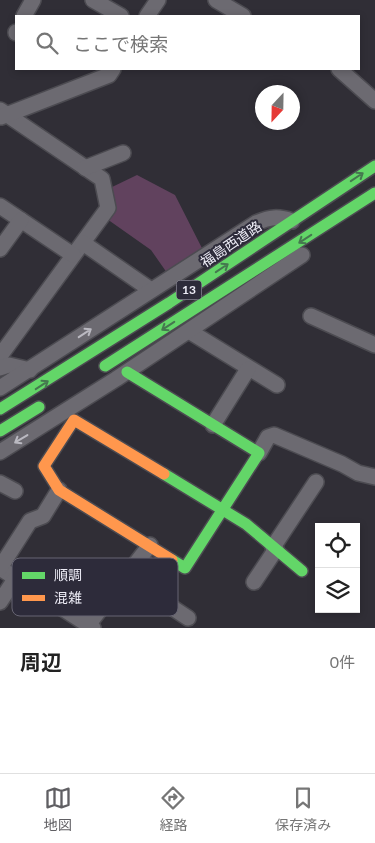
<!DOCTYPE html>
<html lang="ja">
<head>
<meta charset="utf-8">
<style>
  body { margin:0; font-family:Lato,"Noto Sans JP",sans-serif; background:#f6f6f6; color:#222 }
  .controls { position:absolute; right:15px; bottom:15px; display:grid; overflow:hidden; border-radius:0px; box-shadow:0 2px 8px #0003 }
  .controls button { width:45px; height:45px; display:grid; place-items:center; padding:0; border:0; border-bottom:1px solid #e0e0e0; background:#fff; color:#222; font:25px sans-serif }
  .compass { position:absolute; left:255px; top:85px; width:45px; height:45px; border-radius:50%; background:#fff; box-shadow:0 2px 8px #0003; rotate:202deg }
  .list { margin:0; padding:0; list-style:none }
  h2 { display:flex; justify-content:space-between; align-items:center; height:65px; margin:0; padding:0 20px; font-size:21px }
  h2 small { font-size:16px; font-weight:400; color:#767676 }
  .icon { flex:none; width:28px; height:28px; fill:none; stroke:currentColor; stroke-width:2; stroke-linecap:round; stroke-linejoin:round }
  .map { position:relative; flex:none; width:375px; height:628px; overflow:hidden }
  .search { position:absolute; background:#fff; box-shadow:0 2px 8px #0003; left:15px; right:15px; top:15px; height:55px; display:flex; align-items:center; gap:12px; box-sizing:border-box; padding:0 18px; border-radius:0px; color:#767676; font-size:19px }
  .sheet { height:145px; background:#fff }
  nav { display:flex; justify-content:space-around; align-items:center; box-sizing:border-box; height:70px; border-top:1px solid #e0e0e0; background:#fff; font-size:14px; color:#767676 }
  nav a { display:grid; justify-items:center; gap:2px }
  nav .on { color:#605f63 }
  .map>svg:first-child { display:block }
  .park { fill:#61425e }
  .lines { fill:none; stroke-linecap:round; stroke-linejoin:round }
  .street-casing { stroke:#4c4b51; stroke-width:18 }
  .fast-casing { stroke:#4c4b51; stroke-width:14 }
  .slow-casing { stroke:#4c4b51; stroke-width:14 }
  .street { stroke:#6c6a71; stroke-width:15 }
  .fast { stroke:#63d668; stroke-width:11 }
  .slow { stroke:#ff974d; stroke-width:11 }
  .oneway { stroke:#45784f }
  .oneway2 { stroke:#bab9c1 }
  .labels { text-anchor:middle; stroke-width:4; stroke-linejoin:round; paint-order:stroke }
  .shield { fill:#2d2b3a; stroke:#b4b3be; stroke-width:1 }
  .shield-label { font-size:12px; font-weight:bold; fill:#eeedf7 }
  .street-label { font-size:14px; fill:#eeedf7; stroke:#2d2b3a }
  .key { fill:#2d2b3a; stroke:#676573; stroke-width:1 }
  .key-label { font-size:14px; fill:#eeedf7 }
</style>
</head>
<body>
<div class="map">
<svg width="375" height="628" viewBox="0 0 375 628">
  <rect width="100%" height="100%" fill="#302e36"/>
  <polygon class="park" points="137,175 175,195 207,258 172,280 151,250 107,219 115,211 110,188"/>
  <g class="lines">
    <g class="street-casing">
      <g id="street">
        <polyline points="93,0 121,16"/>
        <polyline points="216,0 243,16"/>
        <polyline points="24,16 33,0"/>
        <polyline points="147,16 158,0"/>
        <polyline points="16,32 16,33"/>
        <polyline points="339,69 375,101"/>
        <polyline points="0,110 102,179 108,208 0,356"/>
        <polyline points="1,117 109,75 113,69"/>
        <polyline points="85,168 123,153"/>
        <polyline points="0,206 73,255"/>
        <polyline points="83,243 151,290"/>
        <polyline points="0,249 21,220"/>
        <polyline points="311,316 375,345"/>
        <polyline points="189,331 277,385"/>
        <polyline points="0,368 9,365 30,370"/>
        <path d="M 0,388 L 256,223 C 270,217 278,216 292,221"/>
        <polyline points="213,425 248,369"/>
        <polyline points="0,452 116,379 302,255"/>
        <polyline points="259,453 268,437 274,435 342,464 358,473 375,477"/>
        <polyline points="0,483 15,491"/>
        <polyline points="273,547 316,482"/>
        <polyline points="0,568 93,628"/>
        <polyline points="0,568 30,521 43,516 59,490"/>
        <polyline points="126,577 188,618"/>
        <polyline points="254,582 276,549"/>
        <polyline points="0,602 15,579"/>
        <polyline points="88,625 150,545"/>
      </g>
    </g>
    <g class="fast-casing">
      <g id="fast">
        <polyline points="105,366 375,193"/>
        <polyline points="127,372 259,453 185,568 172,560"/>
        <polyline points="0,409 169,303 375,166"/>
        <polyline points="0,431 39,407"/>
        <polyline points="164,474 246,524 302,571"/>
      </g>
    </g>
    <g class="slow-casing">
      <polyline id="slow" points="164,474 74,420 44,466 59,490 172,560"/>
    </g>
    <use href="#street" class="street"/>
    <use href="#fast" class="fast"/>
    <use href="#slow" class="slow"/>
  </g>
  <defs><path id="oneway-shaft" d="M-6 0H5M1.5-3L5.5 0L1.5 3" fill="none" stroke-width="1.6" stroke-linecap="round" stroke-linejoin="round" transform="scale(1.25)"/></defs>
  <g class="oneway">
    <use href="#oneway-shaft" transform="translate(357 177) rotate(-34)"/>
    <use href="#oneway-shaft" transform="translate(305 239) rotate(147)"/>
    <use href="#oneway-shaft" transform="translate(222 268) rotate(-34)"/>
    <use href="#oneway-shaft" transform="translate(168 326) rotate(147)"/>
    <use href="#oneway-shaft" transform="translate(42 385) rotate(-33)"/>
  </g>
  <g class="oneway2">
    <use href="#oneway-shaft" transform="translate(85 333) rotate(-33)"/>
    <use href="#oneway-shaft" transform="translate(21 439) rotate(149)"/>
  </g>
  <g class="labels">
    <rect class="shield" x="176.5" y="280.5" width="25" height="19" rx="4"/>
    <g class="shield-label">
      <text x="189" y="294">13</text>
    </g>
    <g class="street-label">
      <text transform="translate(231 244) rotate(-34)" y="5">福島西道路</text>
    </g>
  </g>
  <rect x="12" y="558" width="166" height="58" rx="8" class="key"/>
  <rect x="22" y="572" width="23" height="7" fill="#63d668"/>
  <rect x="22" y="595" width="23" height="6" fill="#ff974d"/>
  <g class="key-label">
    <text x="54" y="580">順調</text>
    <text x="54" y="603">混雑</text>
  </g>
</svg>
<div class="controls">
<button><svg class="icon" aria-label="locate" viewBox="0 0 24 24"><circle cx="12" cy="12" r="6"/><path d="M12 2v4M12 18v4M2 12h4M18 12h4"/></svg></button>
<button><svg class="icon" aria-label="layers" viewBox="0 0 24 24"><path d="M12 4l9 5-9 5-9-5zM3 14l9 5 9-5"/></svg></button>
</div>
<svg class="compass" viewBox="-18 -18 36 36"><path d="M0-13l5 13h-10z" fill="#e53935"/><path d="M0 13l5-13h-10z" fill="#767676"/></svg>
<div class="search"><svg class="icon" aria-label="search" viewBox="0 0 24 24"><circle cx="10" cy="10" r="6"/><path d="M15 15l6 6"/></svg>ここで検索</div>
</div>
<section class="sheet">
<h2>周辺<small>0件</small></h2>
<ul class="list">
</ul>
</section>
<nav>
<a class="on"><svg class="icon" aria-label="map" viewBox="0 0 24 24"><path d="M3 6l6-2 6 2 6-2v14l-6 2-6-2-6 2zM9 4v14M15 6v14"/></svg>地図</a>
<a><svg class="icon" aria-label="directions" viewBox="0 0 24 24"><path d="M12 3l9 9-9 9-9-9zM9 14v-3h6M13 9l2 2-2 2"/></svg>経路</a>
<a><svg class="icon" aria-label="saved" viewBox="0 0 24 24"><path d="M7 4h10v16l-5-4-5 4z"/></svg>保存済み</a>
</nav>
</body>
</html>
